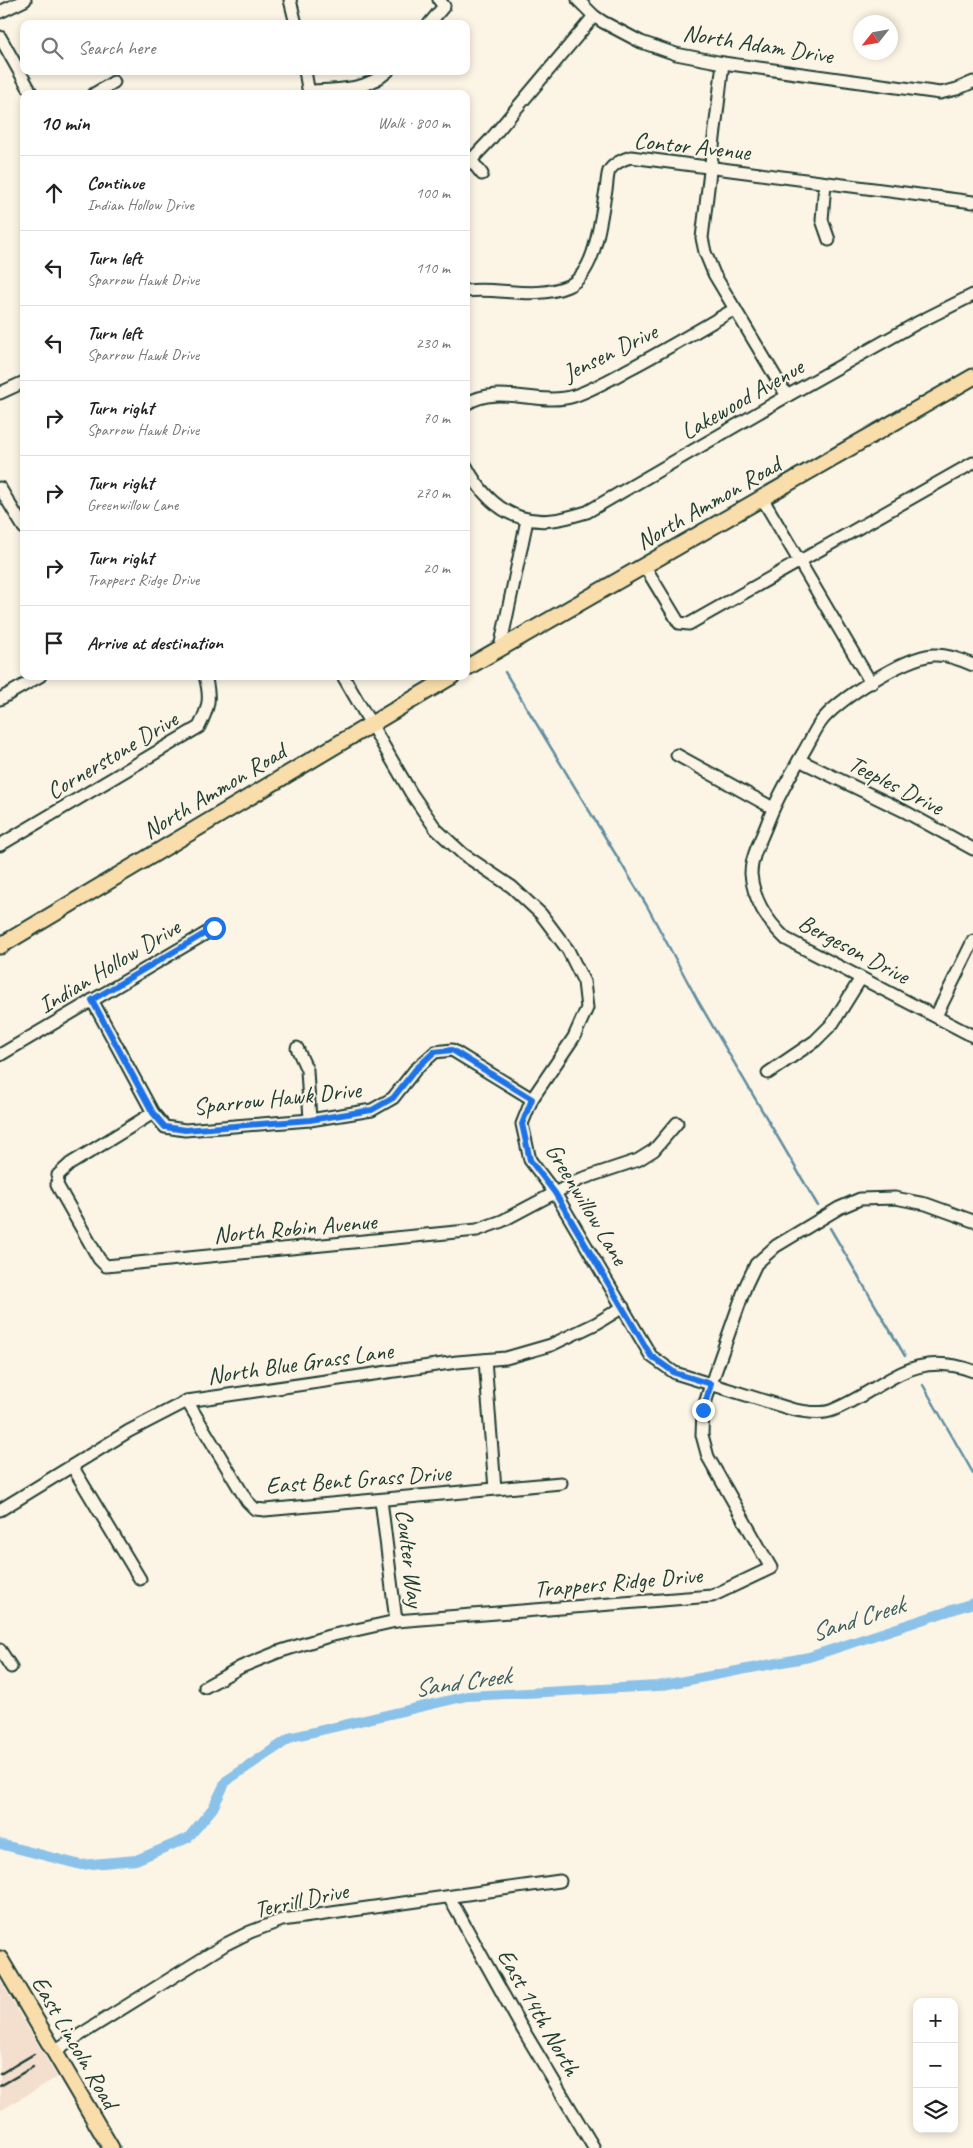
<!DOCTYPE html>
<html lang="en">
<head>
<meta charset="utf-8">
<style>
  body { margin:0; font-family:Caveat,sans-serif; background:#f6f6f6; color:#222 }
  .controls { position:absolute; right:15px; bottom:15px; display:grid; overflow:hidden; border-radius:10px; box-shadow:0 2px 8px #0003 }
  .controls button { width:45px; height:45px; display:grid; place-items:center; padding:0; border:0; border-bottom:1px solid #e0e0e0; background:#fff; color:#222; font:25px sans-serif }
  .compass { position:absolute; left:853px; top:15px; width:45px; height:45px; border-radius:50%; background:#fff; box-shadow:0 2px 8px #0003; rotate:239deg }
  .stop { position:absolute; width:15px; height:15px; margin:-11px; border:4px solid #1a73e8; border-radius:50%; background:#fff }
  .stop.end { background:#1a73e8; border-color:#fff; box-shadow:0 1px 5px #0008 }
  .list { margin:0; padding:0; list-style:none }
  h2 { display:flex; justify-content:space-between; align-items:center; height:65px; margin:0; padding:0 20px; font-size:21px }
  h2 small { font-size:16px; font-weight:400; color:#767676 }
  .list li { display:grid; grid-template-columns:32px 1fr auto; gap:15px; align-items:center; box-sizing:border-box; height:75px; padding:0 20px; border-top:1px solid #e0e0e0 }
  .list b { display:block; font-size:19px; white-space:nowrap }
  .list p { margin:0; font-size:16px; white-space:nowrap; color:#767676 }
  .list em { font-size:16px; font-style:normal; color:#767676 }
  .icon { flex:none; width:28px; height:28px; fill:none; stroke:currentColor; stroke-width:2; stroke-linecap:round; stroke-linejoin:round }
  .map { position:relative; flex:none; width:973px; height:2148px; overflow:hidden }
  .search { position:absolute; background:#fff; box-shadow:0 2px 8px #0003; left:20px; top:20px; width:450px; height:55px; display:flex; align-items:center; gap:12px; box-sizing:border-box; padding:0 18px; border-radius:10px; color:#767676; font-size:19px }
  .panel { position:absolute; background:#fff; box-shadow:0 2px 8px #0003; left:20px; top:90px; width:450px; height:590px; border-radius:10px }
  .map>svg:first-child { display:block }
  .built { fill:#f4dece }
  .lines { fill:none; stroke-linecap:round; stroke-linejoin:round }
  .stream { stroke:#608da1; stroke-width:2.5 }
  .canal { stroke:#8bc2e9; stroke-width:10 }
  .minor-casing { stroke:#1f3d34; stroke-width:15 }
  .major-casing { stroke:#1f3d34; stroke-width:19 }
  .minor { stroke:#fcf5e5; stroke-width:11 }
  .major { stroke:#f9deab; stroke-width:15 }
  .rail { stroke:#1f3d34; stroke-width:2.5 }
  .route { stroke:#1a73e8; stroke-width:6 }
  .labels { text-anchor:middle; stroke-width:4; stroke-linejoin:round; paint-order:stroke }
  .street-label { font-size:24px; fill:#1f3d34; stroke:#fcf5e5 }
  .water-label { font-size:25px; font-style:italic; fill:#3a5e61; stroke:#fcf5e5 }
</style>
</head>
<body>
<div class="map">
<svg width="973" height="2148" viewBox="0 0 973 2148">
  <rect width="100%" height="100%" fill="#fcf5e5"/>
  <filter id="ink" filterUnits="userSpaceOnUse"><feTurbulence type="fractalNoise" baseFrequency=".02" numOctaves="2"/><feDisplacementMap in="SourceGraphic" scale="10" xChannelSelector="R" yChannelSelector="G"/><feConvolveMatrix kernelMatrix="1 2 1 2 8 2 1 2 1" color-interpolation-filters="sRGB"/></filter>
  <g filter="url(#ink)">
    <polygon class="built" points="0,1980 57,2077 0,2111"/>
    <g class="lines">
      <g class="stream">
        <polyline points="505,672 647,906 698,1001 818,1206"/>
        <polyline points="830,1228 905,1356"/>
        <polyline points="923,1385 973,1473"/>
      </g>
      <polyline class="canal" points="0,1844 81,1865 136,1860 188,1838 213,1808 226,1781 292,1737 467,1696 658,1686 809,1657 973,1603"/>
      <g class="minor-casing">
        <g id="minor">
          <polyline points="290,0 296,24"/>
          <polyline points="578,0 594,16 603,22 641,42 676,54 723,63 940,93 957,89 973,82"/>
          <polyline points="0,12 25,0"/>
          <polyline points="429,24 444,6 439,0"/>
          <polyline points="0,37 32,94"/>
          <polyline points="723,63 702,238 705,252 714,274 787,396"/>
          <polyline points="305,71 309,94"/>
          <path d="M 309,91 C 337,90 366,91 388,71"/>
          <polyline points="94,94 114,82"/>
          <polyline points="470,159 482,174"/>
          <polyline points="466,161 474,157 490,140 594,16"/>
          <polyline points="825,183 822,220 829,240"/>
          <path d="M 466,291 C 501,287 535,300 568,286 C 597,273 600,218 606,190 C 607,185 607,176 609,171 C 613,164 623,159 631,157 L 973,202"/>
          <polyline points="0,393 24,382"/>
          <path d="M 466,404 C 498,383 539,407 574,396 C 594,389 611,379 629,369 C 665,350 700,329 735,309"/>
          <path d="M 466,466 C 484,500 511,525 553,520 C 564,519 576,515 587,512 L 787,396 L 917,323 L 973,295"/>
          <polyline points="0,488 24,528"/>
          <polyline points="762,498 871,683"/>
          <polyline points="644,565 679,623 689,624 973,463"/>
          <polyline points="500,648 527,520"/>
          <path d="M 973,665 C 960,659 947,654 933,655 C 905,657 836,700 820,723 C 814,732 809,743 803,753 C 790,776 776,799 767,824 C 761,840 751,856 751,874 C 753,899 768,922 786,939 L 973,1036"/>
          <path d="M 343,676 L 411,793 L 436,829 L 463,854 L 512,887 L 541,914 L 568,950 L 584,982 L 587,1008 L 574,1037 L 532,1099 L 522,1124 L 530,1160 L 555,1193 L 651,1356 L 675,1373 L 791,1409 C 804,1412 821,1415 833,1410 C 885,1389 911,1348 973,1371"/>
          <polyline points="0,699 40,676"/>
          <polyline points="677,755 773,808"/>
          <polyline points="799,760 904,811 973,849"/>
          <path d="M 0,845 L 199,727 C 209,707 211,698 205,676"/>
          <polyline points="92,1000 153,1113 165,1127 185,1130 310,1120 372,1110 393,1098 415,1070 435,1052 452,1050 532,1099"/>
          <polyline points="936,1016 973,941"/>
          <polyline points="297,1048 307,1070 310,1120"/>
          <polyline points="0,1055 215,928"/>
          <polyline points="768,1073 815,1041 833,1023 861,978"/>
          <polyline points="153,1113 70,1164 58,1175 57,1185 99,1259 106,1266 477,1230 502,1221 581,1179 638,1160 654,1150 677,1123"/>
          <polyline points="485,1360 495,1489"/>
          <polyline points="187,1401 247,1501 255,1509 265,1510 561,1483"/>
          <polyline points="72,1466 140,1579"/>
          <polyline points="381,1500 396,1621"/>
          <polyline points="0,1510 129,1431 187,1401 457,1362 506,1358 551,1345 597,1323 623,1307"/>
          <polyline points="0,1650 11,1667"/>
          <polyline points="205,1687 241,1667 278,1652 329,1636 396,1621 712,1596 771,1568 708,1457 702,1435 703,1410 711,1384 746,1285 756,1264 776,1246 839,1208 860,1199 895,1198 926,1204 973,1221"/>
          <polyline points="449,1897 519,2023 594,2148"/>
          <polyline points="54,2053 62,2046 226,1944 250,1932 282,1920 560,1881"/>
        </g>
      </g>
      <g class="major-casing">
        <g id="major">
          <polyline points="466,668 973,377"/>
          <polyline points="0,946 452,676"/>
          <polyline points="0,1959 111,2148"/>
        </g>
      </g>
      <use href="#minor" class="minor"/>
      <use href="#major" class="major"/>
      <g class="rail">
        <polyline points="0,2074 34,2054"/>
        <polyline points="0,2086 33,2067"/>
      </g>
    </g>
  </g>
  <g class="lines" filter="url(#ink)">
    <polyline class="route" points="214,928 92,1000 153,1113 165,1127 185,1130 310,1120 372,1110 393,1098 415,1070 434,1052 452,1050 532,1099 522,1124 530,1160 555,1193 651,1356 675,1373 711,1384 703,1410"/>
  </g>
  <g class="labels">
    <g class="street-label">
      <text transform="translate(758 44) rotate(9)" y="8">North Adam Drive</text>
      <text transform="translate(692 146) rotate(6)" y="8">Contor Avenue</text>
      <text transform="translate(610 352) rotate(-26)" y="8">Jensen Drive</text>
      <text transform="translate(742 399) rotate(-30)" y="8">Lakewood Avenue</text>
      <text transform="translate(708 503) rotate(-30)" y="8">North Ammon Road</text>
      <text transform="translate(112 755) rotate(-31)" y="8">Cornerstone Drive</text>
      <text transform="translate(896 785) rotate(27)" y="8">Teeples Drive</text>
      <text transform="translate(214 791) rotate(-31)" y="8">North Ammon Road</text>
      <text transform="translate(854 949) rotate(28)" y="8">Bergeson Drive</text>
      <text transform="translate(109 966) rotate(-31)" y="8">Indian Hollow Drive</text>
      <text transform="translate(277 1098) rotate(-6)" y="8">Sparrow Hawk Drive</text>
      <text transform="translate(587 1204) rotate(59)" y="8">Greenwillow Lane</text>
      <text transform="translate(295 1228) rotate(-5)" y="8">North Robin Avenue</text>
      <text transform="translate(300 1363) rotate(-8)" y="8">North Blue Grass Lane</text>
      <text transform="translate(358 1479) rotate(-4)" y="8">East Bent Grass Drive</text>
      <text transform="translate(410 1558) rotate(83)" y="8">Coulter Way</text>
      <text transform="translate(618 1582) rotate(-5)" y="8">Trappers Ridge Drive</text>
      <text transform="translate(301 1900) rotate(-12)" y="8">Terrill Drive</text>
      <text transform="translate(539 2012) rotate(60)" y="8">East 14th North</text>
      <text transform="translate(75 2042) rotate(60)" y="8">East Lincoln Road</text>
    </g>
    <g class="water-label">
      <text transform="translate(857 1618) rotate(-18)" y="9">Sand Creek</text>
      <text transform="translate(462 1681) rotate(-8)" y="9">Sand Creek</text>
    </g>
  </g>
</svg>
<div class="controls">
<button>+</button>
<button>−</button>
<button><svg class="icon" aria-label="layers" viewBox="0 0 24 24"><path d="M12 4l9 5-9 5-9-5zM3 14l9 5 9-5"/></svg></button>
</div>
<svg class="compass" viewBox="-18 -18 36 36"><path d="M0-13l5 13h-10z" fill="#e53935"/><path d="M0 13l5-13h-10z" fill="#767676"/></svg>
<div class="stop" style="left:214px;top:928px"></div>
<div class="stop end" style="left:703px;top:1410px"></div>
<div class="search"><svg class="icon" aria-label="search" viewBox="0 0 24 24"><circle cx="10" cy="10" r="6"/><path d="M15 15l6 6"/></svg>Search here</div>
<section class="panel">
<h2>10 min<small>Walk · 800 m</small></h2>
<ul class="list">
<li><svg class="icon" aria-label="ahead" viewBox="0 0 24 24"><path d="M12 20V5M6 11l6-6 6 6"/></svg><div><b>Continue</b><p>Indian Hollow Drive</p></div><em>100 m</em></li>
<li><svg class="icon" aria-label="left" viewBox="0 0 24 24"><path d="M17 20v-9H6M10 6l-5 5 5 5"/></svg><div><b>Turn left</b><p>Sparrow Hawk Drive</p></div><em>110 m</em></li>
<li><svg class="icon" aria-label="left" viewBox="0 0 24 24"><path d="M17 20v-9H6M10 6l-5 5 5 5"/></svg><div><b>Turn left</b><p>Sparrow Hawk Drive</p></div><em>230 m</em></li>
<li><svg class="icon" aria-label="right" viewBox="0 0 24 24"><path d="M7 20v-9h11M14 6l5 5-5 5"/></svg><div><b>Turn right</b><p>Sparrow Hawk Drive</p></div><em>70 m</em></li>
<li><svg class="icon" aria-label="right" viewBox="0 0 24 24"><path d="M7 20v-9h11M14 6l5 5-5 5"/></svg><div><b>Turn right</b><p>Greenwillow Lane</p></div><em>270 m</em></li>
<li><svg class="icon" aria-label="right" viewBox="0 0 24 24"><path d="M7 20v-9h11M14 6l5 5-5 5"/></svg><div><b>Turn right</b><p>Trappers Ridge Drive</p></div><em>20 m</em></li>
<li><svg class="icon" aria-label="arrive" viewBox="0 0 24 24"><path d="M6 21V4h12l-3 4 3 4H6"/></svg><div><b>Arrive at destination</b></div></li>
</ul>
</section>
</div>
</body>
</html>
